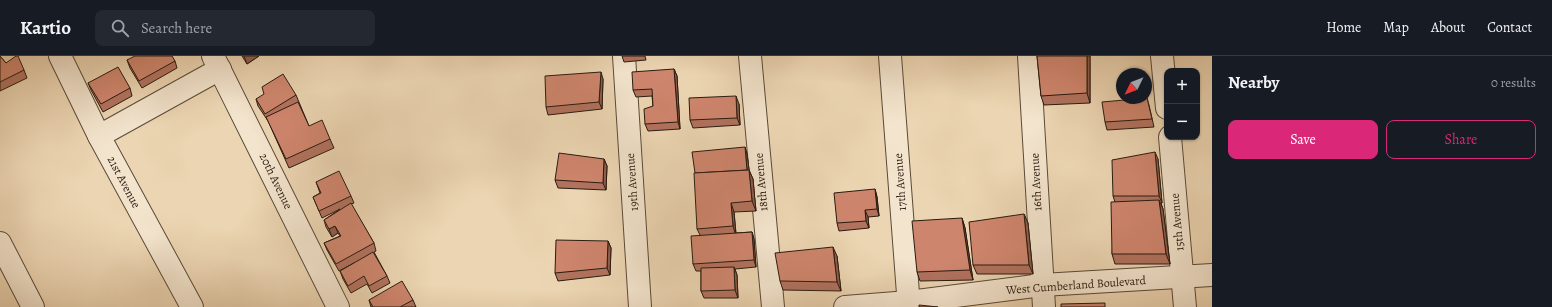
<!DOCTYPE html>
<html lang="en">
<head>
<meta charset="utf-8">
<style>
  body { margin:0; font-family:Alegreya,serif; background:#242831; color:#f1f3f6 }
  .controls { position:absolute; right:12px; top:12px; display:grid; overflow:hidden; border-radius:8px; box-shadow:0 1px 3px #0004 }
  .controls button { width:36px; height:36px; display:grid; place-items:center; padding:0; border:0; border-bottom:1px solid #363941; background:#171b24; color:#f1f3f6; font:20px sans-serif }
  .compass { position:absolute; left:1116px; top:12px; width:36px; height:36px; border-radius:50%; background:#171b24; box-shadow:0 1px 3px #0004; rotate:227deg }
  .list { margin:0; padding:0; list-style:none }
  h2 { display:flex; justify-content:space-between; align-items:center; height:52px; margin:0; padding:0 16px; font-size:17px }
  h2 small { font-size:13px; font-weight:400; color:#9ea1a6 }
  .actions { display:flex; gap:8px; padding:12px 16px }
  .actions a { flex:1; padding:9px 0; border:1px solid #db2777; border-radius:8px; text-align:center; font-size:14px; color:#db2777 }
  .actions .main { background:#db2777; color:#fff }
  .icon { flex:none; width:22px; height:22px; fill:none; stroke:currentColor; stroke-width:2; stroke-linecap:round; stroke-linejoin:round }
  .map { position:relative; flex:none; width:1212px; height:251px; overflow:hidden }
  header { display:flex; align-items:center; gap:24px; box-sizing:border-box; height:56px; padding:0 20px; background:#171b24; border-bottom:1px solid #363941 }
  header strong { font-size:19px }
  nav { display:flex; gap:22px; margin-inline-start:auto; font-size:14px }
  .search { width:280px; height:36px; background:#242831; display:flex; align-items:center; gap:10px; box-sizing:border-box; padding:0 14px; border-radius:8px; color:#9ea1a6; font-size:15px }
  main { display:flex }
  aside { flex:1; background:#171b24 }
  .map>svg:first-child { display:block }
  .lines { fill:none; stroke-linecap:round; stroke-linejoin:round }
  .minor-casing { stroke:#5a4a38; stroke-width:24 }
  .minor { stroke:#f3e4cd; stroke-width:22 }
  .wall { fill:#b1725e; stroke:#291b10 }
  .shaded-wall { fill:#905d4c; stroke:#291b10 }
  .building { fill:#ce856d; stroke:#291b10 }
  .labels { text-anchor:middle; stroke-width:4; stroke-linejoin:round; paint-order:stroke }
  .street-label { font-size:12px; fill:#291b10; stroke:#f3e4cd }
</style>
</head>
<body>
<header>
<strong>Kartio</strong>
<div class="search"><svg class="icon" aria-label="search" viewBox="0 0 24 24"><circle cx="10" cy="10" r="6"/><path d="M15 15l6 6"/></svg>Search here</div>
<nav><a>Home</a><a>Map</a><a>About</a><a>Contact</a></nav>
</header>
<main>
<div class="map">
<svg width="1212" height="251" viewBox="0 0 1212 251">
  <rect width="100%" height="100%" fill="#ecd5b2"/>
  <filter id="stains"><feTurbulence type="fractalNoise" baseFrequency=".005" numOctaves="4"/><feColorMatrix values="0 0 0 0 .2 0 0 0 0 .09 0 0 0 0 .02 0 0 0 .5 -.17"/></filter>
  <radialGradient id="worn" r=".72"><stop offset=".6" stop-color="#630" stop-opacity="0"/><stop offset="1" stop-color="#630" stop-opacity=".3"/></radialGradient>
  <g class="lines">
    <g class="minor-casing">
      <g id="minor">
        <polyline points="60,0 99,80 192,251"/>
        <polyline points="213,0 338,251"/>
        <polyline points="624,0 640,251"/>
        <polyline points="750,0 773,251"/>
        <polyline points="890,0 909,251"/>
        <polyline points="1029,0 1044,251"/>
        <polyline points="1162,0 1167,52"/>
        <polyline points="99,80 220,13"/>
        <polyline points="1170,81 1185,251"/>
        <polyline points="0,187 33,251"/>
        <polyline points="845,251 909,246 1042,229 1212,219"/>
      </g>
    </g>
    <use href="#minor" class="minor"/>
  </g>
  <g class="wall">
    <polygon points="0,0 6,7 24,14 27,22 0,35"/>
    <polygon points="242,0 259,0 247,8"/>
    <polygon points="622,0 645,0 646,4 624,6"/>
    <polygon points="1037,0 1090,0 1090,47 1044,49 1041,40"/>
    <polygon points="127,4 175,5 177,12 142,32 130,12"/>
    <polygon points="674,13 677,20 680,73 648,75 645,68 653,50 652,40 636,41 633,34"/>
    <polygon points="603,23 602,53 548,59 546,51"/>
    <polygon points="88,27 130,32 132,40 103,56 91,34"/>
    <polygon points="296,39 309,70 330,83 334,92 289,112 268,65 258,50 256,43"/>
    <polygon points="1147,42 1149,49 1154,71 1107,74 1105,66"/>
    <polygon points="739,48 740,69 693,72 690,64"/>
    <polygon points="745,91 747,98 749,114 753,123 756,155 734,156 736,177 752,176 754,183 756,211 735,213 737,219 738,242 704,242 701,235 701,215 696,215 693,208 700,179 697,173"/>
    <polygon points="604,103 607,110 606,134 558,132 555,124"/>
    <polygon points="1158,103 1162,147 1161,147 1163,153 1170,208 1115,208 1112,198 1115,146 1113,140"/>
    <polygon points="316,126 351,140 354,147 351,148 374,187 376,195 374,196 387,220 390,227 372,237 367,228 351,237 343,223 340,215 354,207 339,215 327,194 324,187 340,180 338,177 332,181 326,171 324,164 340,153 322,162 313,141 320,137"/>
    <polygon points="875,133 877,141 879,160 868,161 869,172 839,175 837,167"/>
    <polygon points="1024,158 1028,167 1033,218 977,218 973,209"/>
    <polygon points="962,162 965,172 973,224 920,225 917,216"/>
    <polygon points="608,185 611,192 610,219 558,225 555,217"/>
    <polygon points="837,200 841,235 783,234 780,225"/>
    <polygon points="369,244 413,244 416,251 371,251"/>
  </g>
  <g class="shaded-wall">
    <polygon points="244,0 259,0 247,8"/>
    <polygon points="1087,0 1090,0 1090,47 1087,37"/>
    <polygon points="674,13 677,20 680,73 678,66"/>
    <polygon points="601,16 603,23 602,53 599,46"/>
    <polygon points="736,40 739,48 740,69 737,62"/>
    <polygon points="745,91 747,98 750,121 747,114"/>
    <polygon points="1155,96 1158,103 1162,147 1159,140"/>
    <polygon points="604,103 607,110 606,134 603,127"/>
    <polygon points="749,114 753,123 756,155 752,145"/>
    <polygon points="875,133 877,141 879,160 877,153"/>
    <polygon points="1159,144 1163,153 1170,208 1166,198"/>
    <polygon points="731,147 734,156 736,180 733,170"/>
    <polygon points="865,154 868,161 869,172 866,165"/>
    <polygon points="1024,158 1028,167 1033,218 1029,209"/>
    <polygon points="962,162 965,172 973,224 970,214"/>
    <polygon points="335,170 338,177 332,181 329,173"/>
    <polygon points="752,176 754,183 756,211 754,204"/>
    <polygon points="608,185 611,192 610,219 607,212"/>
    <polygon points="833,191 837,200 841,235 837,226"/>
    <polygon points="734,211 737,219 738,242 735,234"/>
  </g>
  <g class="building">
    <polygon points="0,0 6,7 16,0 18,0 24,14 0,26"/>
    <polygon points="135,0 172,0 175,5 139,25 127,4"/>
    <polygon points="1037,0 1087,0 1087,37 1041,40"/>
    <polygon points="118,11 130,32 101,48 88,27"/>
    <polygon points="674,13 678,66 645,68 644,53 653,50 652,33 633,34 632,16"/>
    <polygon points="601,16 599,46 546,51 545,20"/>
    <polygon points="283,18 296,39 265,58 256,43 264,38 262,31"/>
    <polygon points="736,40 737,62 690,64 689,42"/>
    <polygon points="1147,42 1152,63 1105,66 1102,46"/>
    <polygon points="298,46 309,70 322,64 330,83 286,103 266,61"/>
    <polygon points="745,91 747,114 695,117 692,96"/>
    <polygon points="1155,96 1159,140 1113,140 1112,104"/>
    <polygon points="559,97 604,103 603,127 555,124"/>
    <polygon points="749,114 752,145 731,147 733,170 697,173 694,117"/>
    <polygon points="339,115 351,140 319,155 313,141 321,137 316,126"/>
    <polygon points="875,133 877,153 865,154 866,165 837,167 834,137"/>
    <polygon points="1159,144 1166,198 1112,198 1111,146"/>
    <polygon points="351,147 374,187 336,208 324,187 341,180 335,170 329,173 324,164"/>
    <polygon points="1024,158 1029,209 973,209 969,166"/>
    <polygon points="962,162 970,214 917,216 912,165"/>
    <polygon points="752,176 754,204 693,208 691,180"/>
    <polygon points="556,184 608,185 607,212 555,217"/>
    <polygon points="833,191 837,226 780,225 775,197"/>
    <polygon points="373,196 387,220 369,230 364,220 348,230 340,215"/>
    <polygon points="734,211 735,234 701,235 701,212"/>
    <polygon points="402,225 413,244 400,251 373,251 369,244"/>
    <polygon points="1105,247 1105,251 1061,251 1061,248"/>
    <polygon points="919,249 938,251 919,251"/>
  </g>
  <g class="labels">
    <g class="street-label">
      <text transform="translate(276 125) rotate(64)" y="4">20th Avenue</text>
      <text transform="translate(124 126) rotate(62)" y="4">21st Avenue</text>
      <text transform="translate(632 126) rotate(-94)" y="4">19th Avenue</text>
      <text transform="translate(761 126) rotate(-95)" y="4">18th Avenue</text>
      <text transform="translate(900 126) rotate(-94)" y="4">17th Avenue</text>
      <text transform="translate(1036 126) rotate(-93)" y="4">16th Avenue</text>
      <text transform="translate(1177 166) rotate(-95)" y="4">15th Avenue</text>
      <text transform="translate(1076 229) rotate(-4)" y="4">West Cumberland Boulevard</text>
    </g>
  </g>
  <rect width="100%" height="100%" filter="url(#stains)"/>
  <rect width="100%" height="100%" fill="url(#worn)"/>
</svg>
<div class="controls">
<button>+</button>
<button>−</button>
</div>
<svg class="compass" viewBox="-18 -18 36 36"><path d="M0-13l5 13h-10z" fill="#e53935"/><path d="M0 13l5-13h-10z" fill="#9ea1a6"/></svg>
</div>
<aside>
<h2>Nearby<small>0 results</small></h2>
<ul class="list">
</ul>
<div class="actions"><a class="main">Save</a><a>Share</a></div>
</aside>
</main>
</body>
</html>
